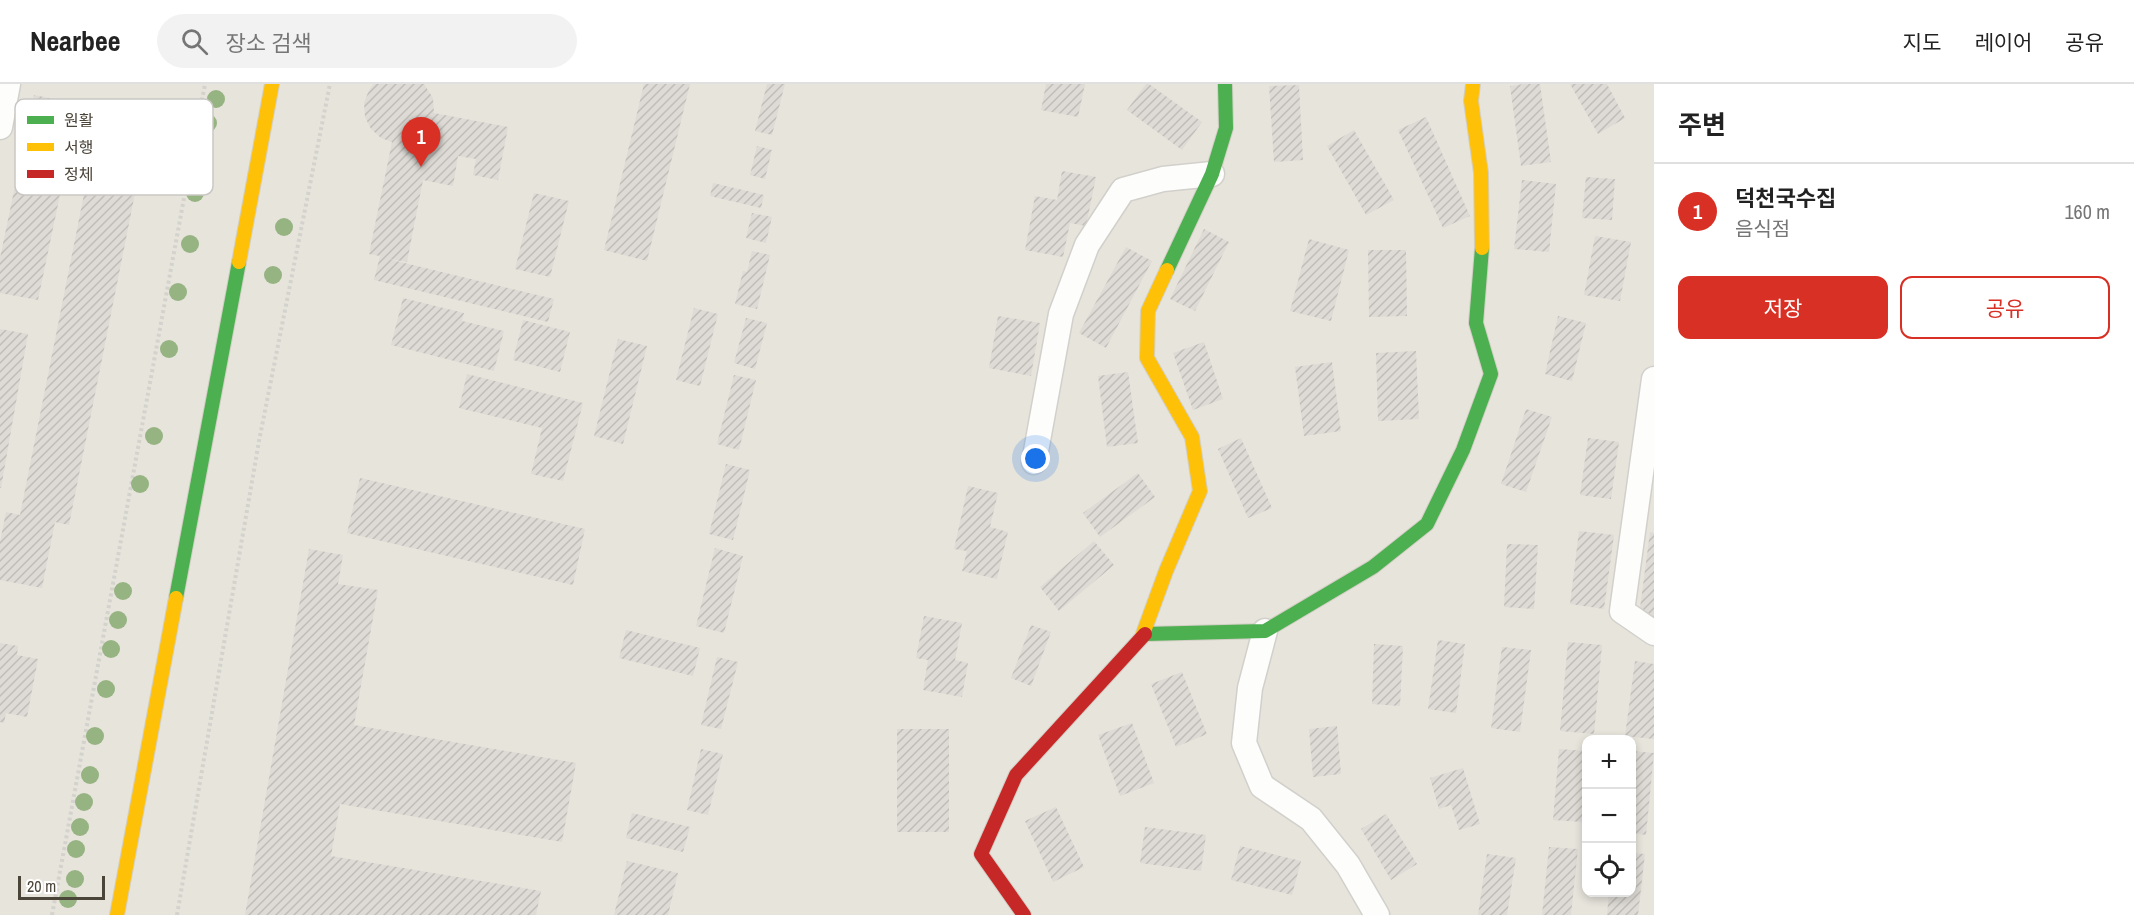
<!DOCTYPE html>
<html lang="ko">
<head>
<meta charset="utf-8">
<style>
  body { margin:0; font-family:"Archivo Narrow","Noto Sans KR",sans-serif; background:#f2f2f2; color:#222 }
  .controls { position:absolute; right:18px; bottom:18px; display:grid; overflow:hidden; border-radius:12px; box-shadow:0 3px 9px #0003 }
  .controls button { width:54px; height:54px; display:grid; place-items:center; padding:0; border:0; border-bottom:2px solid #e0e0e0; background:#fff; color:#222; font:30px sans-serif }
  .scale { position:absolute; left:18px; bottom:15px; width:87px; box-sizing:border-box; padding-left:6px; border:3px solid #4b4439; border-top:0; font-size:16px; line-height:21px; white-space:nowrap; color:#4b4439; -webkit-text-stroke:4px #fff; paint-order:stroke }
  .you { position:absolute; left:1036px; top:375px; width:21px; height:21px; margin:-15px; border:4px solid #fff; border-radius:50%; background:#1a73e8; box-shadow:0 0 0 9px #1a73e833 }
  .badge { display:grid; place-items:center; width:39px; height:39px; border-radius:50%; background:#d93025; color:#fff; font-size:20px; font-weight:700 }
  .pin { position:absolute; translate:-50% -50px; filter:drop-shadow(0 2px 3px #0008) }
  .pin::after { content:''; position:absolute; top:32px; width:21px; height:18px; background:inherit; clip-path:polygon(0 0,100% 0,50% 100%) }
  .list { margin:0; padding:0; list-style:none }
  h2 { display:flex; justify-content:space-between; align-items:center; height:78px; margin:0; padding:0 24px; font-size:26px }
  h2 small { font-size:20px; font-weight:400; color:#767676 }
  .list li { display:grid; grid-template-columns:39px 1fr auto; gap:18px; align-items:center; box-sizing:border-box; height:96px; padding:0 24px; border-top:2px solid #e0e0e0 }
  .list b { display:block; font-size:22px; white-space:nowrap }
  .list p { margin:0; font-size:20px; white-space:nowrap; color:#767676 }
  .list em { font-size:20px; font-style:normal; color:#767676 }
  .actions { display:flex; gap:12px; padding:18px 24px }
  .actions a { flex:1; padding:14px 0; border:2px solid #d93025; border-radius:12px; text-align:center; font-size:21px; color:#d93025 }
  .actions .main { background:#d93025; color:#fff }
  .icon { flex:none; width:33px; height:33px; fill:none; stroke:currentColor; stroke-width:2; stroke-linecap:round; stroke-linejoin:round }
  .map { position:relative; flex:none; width:1654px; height:831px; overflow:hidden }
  header { display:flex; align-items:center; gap:36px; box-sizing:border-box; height:84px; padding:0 30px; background:#fff; border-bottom:2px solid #e0e0e0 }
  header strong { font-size:28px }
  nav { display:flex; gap:33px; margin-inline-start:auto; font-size:21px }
  .search { width:420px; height:54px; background:#f2f2f2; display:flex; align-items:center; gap:15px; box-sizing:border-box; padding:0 21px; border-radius:33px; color:#767676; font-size:22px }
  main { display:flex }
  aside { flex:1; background:#fff }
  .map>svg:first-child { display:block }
  .residential { fill:#e7e4dc; fill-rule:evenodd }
  .building { fill:url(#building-hatch) }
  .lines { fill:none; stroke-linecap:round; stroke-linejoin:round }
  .street-casing { stroke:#d2d0cb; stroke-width:27 }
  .fast-casing { stroke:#d3cfc5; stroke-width:16 }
  .slow-casing { stroke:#d3cfc5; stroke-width:16 }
  .jam-casing { stroke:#d3cfc5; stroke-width:16 }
  .path { stroke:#d3d2cc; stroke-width:4; stroke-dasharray:3 3; stroke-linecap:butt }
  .street { stroke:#fdfdfc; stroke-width:24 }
  .fast { stroke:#4caf50; stroke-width:14 }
  .slow { stroke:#ffc107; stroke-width:14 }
  .jam { stroke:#c62828; stroke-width:14 }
  .tree { fill:#96b382 }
  .key { fill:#fff; stroke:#c9c7c4; stroke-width:1.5 }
  .key-label { font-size:16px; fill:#4b4439 }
</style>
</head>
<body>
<header>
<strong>Nearbee</strong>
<div class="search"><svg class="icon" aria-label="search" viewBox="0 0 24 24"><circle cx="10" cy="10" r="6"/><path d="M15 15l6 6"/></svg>장소 검색</div>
<nav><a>지도</a><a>레이어</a><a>공유</a></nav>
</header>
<main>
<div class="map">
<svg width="1654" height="831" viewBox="0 0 1654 831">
  <defs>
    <pattern id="building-hatch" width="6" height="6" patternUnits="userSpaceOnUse" patternTransform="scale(1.5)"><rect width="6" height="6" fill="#dedbd6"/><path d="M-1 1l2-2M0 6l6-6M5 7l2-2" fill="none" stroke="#c0bdb8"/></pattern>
  </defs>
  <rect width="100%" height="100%" fill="#f4f2ee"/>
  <path class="residential" d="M 0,0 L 1654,0 L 1654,831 L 0,831 ZM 1586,656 L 1632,656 L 1632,808 L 1586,808 Z"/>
  <g class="building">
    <polygon points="374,0 424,0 433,14 434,29 508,43 498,96 473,91 476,75 458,72 453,102 423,96 407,178 388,175 554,215 548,238 374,196 380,172 369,170 392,58 381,54 371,45 365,33 364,19 369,6"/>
    <polygon points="644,0 690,0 647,177 604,166"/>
    <polygon points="767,0 785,0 772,51 755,47"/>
    <polygon points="1046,0 1085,0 1078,33 1041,26"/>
    <polygon points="1146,0 1149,0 1202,38 1182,66 1127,26"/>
    <polygon points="1524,0 1540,0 1551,78 1521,82 1510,2"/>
    <polygon points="1570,0 1607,0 1625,34 1598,50"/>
    <polygon points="1299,1 1303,76 1274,78 1269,2"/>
    <polygon points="34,11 79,20 38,216 0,209 0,174"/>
    <polygon points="102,20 151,29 69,441 55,438 42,504 0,496 0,458 6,428 20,431"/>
    <polygon points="1426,33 1470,132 1443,144 1398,46"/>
    <polygon points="1354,46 1394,116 1366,131 1327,62"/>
    <polygon points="757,62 772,66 765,95 750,91"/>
    <polygon points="1062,87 1096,93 1086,142 1070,139 1063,173 1025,166 1035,112 1057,116"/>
    <polygon points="1586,93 1615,95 1612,136 1582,134"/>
    <polygon points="1522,96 1556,100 1549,168 1514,165"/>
    <polygon points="713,99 764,111 761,124 710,112"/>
    <polygon points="534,109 569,117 550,193 515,185"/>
    <polygon points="752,129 772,133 766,159 746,154"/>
    <polygon points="1204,145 1229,158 1195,227 1170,215"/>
    <polygon points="1595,152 1631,158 1620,217 1584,211"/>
    <polygon points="1309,155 1349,166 1331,237 1290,227"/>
    <polygon points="1126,163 1152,177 1106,264 1079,249"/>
    <polygon points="1368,166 1406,166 1407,232 1369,233"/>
    <polygon points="752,167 770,171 757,225 735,220 743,187 747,188"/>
    <polygon points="403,214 464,229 462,237 504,247 494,287 391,261"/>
    <polygon points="694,224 718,230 700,302 676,296"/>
    <polygon points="998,232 1040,239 1031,292 989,284"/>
    <polygon points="1558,232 1586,239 1572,297 1545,290"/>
    <polygon points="746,234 767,239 755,285 734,279"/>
    <polygon points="523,236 570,248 560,288 513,276"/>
    <polygon points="0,245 28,250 1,404 0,404"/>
    <polygon points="618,255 647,262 623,360 594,352"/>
    <polygon points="1204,258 1223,315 1193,326 1173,269"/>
    <polygon points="1416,267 1419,335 1378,337 1376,269"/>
    <polygon points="1332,278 1341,347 1304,352 1295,283"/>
    <polygon points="1128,288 1138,359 1107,363 1098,292"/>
    <polygon points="467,290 583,319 563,397 531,390 542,344 459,324"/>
    <polygon points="734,291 756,296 739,366 717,360"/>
    <polygon points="1526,325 1552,333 1526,408 1501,400"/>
    <polygon points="1241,354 1272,424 1248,434 1218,365"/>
    <polygon points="1588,354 1619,358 1611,415 1580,411"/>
    <polygon points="726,380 750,386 733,456 709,450"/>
    <polygon points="1138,389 1155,413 1100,453 1083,429"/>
    <polygon points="360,394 585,445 573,501 347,449"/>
    <polygon points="968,402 998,409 990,443 1008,448 997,495 962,487 967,467 954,465"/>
    <polygon points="1579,447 1614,451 1604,525 1570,520"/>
    <polygon points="1650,448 1654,449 1654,534 1639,532"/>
    <polygon points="1094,457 1114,481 1059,527 1040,503"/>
    <polygon points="1507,460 1538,461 1534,525 1504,523"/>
    <polygon points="715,464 743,472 724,549 696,542"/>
    <polygon points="309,465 343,471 338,500 378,506 354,641 576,679 562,758 340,720 331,772 541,807 536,831 245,831"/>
    <polygon points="924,532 962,539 955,576 968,579 962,613 923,606 928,576 916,574"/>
    <polygon points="1031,541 1051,548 1031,602 1011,594"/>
    <polygon points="626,546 700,564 693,592 619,574"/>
    <polygon points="1438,556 1465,560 1456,629 1428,625"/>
    <polygon points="1568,558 1602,561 1594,650 1560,647"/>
    <polygon points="0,559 18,562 17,571 38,575 27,633 6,629 4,639 0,638"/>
    <polygon points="1374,560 1403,562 1400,622 1372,620"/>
    <polygon points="1502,563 1531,566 1520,648 1491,644"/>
    <polygon points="717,573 738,578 721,645 701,641"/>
    <polygon points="1635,577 1654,580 1654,655 1625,652"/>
    <polygon points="1182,588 1207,650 1176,663 1151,600"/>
    <polygon points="1132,639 1154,699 1120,712 1098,651"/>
    <polygon points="1337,642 1341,690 1313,693 1309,645"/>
    <rect x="897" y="645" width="52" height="103"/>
    <polygon points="701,665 723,670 708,731 687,726"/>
    <polygon points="1559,665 1586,667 1586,692 1582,738 1553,736"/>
    <polygon points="1632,667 1654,669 1646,751 1632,749"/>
    <polygon points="1463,684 1480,740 1459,746 1451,721 1439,725 1430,694"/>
    <polygon points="1056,723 1084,783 1053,798 1025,737"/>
    <polygon points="632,729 690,743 683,768 626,754"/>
    <polygon points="1386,730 1417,780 1391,796 1361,745"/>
    <polygon points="1145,743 1206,751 1201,787 1140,779"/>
    <polygon points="1240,762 1301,777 1292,811 1231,796"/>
    <polygon points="1549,763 1578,765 1571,831 1542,831"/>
    <polygon points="1632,769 1645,770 1638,831 1607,831 1609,808 1632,808"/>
    <polygon points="1487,770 1516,774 1507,831 1478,831"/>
    <polygon points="627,777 678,789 668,831 614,831"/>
  </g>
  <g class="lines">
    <g class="street-casing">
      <g id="street">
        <polyline points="0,43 8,0"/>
        <polyline points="1654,295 1622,527 1654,549"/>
        <polyline points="1034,378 1061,230 1087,161 1123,106 1163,95 1212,90"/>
        <polyline points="1265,547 1250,604 1244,659 1262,702 1311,735 1348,781 1377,831"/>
      </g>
    </g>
    <g class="fast-casing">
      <g id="fast">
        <polyline points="1167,186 1212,90 1226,44 1225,0"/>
        <polyline points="176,514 239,178"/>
        <polyline points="1145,550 1265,547 1373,483 1427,440 1463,366 1491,290 1476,239 1482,164"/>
      </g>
    </g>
    <g class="slow-casing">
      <g id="slow">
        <polyline points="1473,0 1471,17 1481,89 1482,164"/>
        <polyline points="239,178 272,0"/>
        <polyline points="1143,550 1166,487 1200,407 1192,353 1147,274 1148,227 1167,186"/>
        <polyline points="117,831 176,514"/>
      </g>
    </g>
    <g class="jam-casing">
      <polyline id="jam" points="1024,831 981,770 1016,691 1145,550"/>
    </g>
    <g class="path">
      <polyline points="52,831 205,0"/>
      <polyline points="177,831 259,357 330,0"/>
    </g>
    <use href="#street" class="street"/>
    <use href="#fast" class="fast"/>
    <use href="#slow" class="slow"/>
    <use href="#jam" class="jam"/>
  </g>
  <g class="tree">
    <circle cx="216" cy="15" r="9"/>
    <circle cx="208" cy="39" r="9"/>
    <circle cx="195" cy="109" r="9"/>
    <circle cx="284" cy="143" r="9"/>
    <circle cx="190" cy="160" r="9"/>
    <circle cx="273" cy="191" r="9"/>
    <circle cx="178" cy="208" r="9"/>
    <circle cx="169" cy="265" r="9"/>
    <circle cx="154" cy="352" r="9"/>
    <circle cx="140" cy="400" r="9"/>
    <circle cx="123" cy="507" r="9"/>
    <circle cx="118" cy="536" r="9"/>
    <circle cx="111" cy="565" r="9"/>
    <circle cx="106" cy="605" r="9"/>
    <circle cx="95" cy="652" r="9"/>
    <circle cx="90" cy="691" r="9"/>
    <circle cx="84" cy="718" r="9"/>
    <circle cx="80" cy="743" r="9"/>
    <circle cx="76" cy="765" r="9"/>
    <circle cx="75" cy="795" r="9"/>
    <circle cx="68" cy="815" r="9"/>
  </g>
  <rect x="15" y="15" width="198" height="96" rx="9" class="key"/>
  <rect x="27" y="32" width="27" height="8" fill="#4caf50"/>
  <rect x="27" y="59" width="27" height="8" fill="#ffc107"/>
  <rect x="27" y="86" width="27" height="8" fill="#c62828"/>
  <g class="key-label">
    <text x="64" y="42">원활</text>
    <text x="64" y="69">서행</text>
    <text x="64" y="96">정체</text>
  </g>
</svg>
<div class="controls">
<button>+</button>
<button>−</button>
<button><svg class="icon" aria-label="locate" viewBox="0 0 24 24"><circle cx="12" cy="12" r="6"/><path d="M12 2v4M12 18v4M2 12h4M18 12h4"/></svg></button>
</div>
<div class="scale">20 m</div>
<div class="you"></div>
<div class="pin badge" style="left:421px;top:83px">1</div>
</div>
<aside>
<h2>주변<small></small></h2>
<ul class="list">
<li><span class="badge">1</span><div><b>덕천국수집</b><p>음식점</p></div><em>160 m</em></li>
</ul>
<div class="actions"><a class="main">저장</a><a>공유</a></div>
</aside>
</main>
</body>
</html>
